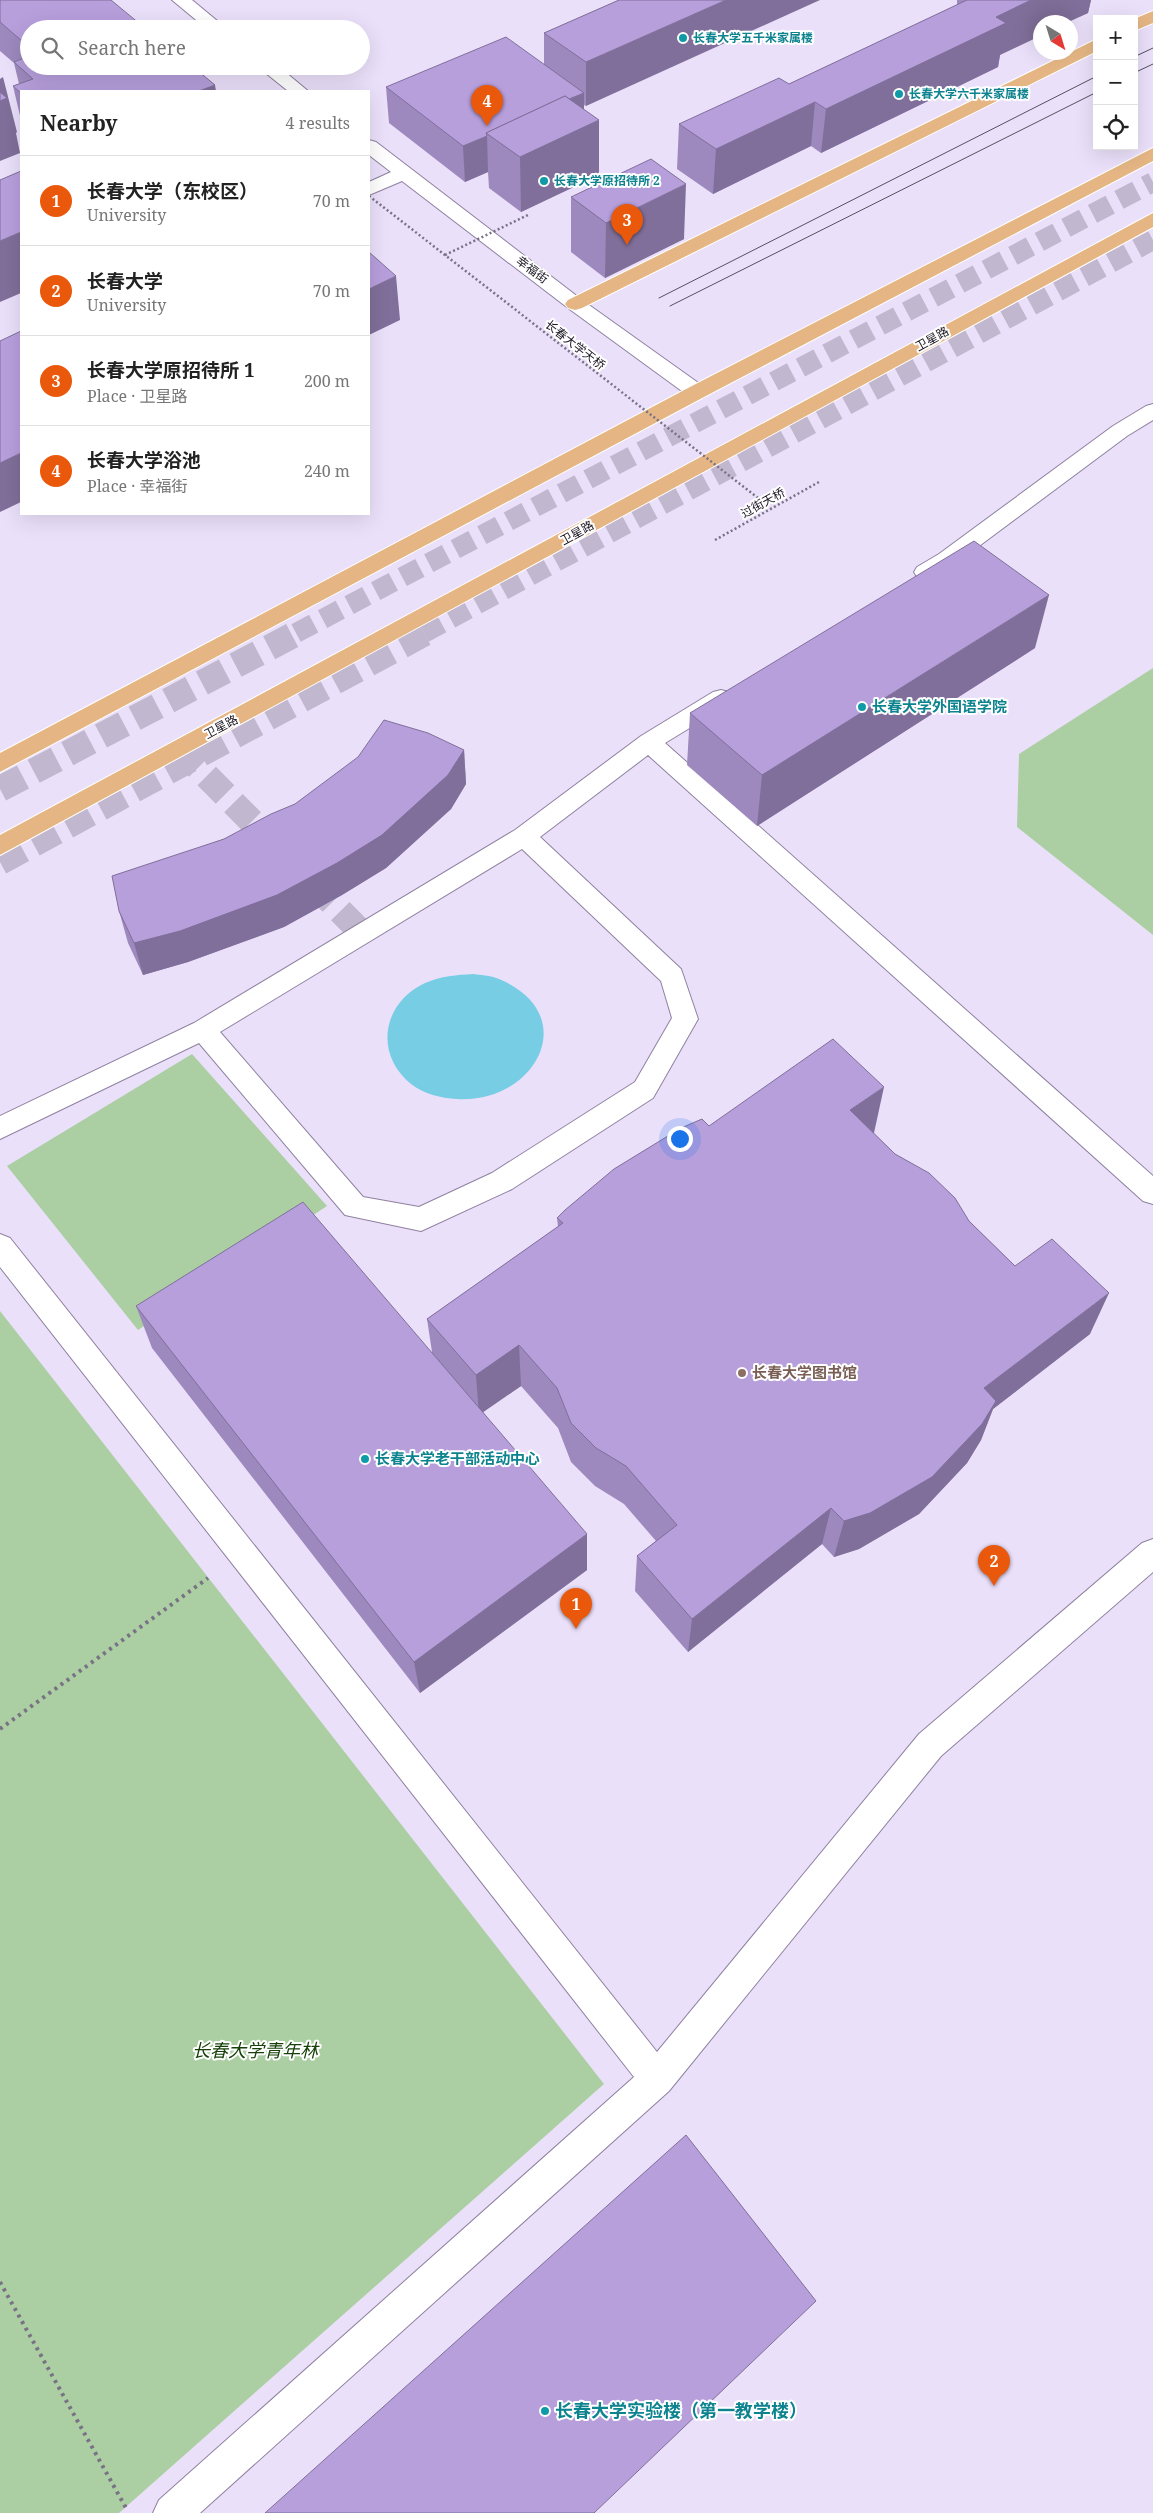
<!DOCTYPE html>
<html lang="en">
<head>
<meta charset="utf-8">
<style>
  body { margin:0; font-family:"Noto Serif","Noto Sans SC",serif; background:#f2f2f2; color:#222 }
  .controls { position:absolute; right:15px; top:15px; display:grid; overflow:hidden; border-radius:0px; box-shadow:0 5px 20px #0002 }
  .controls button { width:45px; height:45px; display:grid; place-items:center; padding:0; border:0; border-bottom:1px solid #e0e0e0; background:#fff; color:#222; font:25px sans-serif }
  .compass { position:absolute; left:1033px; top:15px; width:45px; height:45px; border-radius:50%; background:#fff; box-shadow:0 5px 20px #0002; rotate:142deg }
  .you { position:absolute; left:679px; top:1138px; width:18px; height:18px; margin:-12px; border:4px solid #fff; border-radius:50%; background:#1a73e8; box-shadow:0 0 0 8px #1a73e833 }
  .badge { display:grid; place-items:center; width:32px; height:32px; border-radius:50%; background:#ea580c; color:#fff; font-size:16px; font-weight:700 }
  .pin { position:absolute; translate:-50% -41px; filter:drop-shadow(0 1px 2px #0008) }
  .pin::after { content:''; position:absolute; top:26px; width:18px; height:15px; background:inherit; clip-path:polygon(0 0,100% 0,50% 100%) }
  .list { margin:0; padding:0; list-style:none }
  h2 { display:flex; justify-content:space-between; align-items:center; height:65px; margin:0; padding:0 20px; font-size:21px }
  h2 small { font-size:16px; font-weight:400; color:#767676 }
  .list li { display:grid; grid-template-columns:32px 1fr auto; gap:15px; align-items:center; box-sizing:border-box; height:90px; padding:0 20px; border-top:1px solid #e0e0e0 }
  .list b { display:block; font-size:19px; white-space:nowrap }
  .list p { margin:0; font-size:16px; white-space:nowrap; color:#767676 }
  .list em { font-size:16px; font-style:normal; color:#767676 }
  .icon { flex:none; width:28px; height:28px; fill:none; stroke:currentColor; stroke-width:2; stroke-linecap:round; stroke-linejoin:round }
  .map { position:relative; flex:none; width:1153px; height:2513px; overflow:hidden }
  .search { position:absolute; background:#fff; box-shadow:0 5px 20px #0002; left:20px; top:20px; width:350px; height:55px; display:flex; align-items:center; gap:12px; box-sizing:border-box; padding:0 18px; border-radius:28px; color:#767676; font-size:19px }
  .panel { position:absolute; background:#fff; box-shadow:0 5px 20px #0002; left:20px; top:90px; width:350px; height:425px; border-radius:0px }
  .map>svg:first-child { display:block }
  .green { fill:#abcfa3 }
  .water { fill:#76cde4 }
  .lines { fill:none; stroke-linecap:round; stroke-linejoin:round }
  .minor-tunnel { stroke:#c1b7ce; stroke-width:26; stroke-dasharray:26 12; stroke-linecap:butt }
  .highway-tunnel-far1 { stroke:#c1b7ce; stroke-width:20; stroke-dasharray:20 10; stroke-linecap:butt }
  .highway-tunnel { stroke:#c1b7ce; stroke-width:26; stroke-dasharray:26 12; stroke-linecap:butt }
  .minor-casing { stroke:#8f81a0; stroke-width:2 }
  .major-casing { stroke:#fff; stroke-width:2 }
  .path-far1 { stroke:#797284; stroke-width:2.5; stroke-dasharray:2 2.5; stroke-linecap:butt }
  .path { stroke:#797284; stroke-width:4; stroke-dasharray:3 4.5; stroke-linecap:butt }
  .minor { fill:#fff; fill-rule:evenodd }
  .major { fill:#e5b684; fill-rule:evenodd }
  .tram { stroke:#57505f; stroke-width:1 }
  .path-bridge { stroke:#797284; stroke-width:2.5; stroke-dasharray:2 2.5; stroke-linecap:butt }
  .wall { fill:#9d89bd }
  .shaded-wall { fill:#806f9a }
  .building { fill:#b79fdc; stroke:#806f9a }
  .culture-dot { fill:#0f9aa8; stroke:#fff; stroke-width:2 }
  .education-dot { fill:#8d6e63; stroke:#fff; stroke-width:2 }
  .labels { text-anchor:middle; stroke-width:4; stroke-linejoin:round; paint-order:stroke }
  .far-culture-label { font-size:12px; font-weight:bold; fill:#0d838f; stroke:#fff; text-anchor:start }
  .far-street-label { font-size:12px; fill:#1a1520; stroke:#fff }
  .culture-label { font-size:15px; font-weight:bold; fill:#0d838f; stroke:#fff; text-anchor:start }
  .education-label { font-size:15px; font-weight:bold; fill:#785e54; stroke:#fff; text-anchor:start }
  .near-park-label { font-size:18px; font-style:italic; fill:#174109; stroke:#fff }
  .near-culture-label { font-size:18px; font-weight:bold; fill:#0d838f; stroke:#fff; text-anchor:start }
</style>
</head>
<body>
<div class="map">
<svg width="1153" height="2513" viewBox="0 0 1153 2513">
  <rect width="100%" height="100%" fill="#ebe0fa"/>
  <g class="green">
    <polygon points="1153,668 1153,935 1017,827 1019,754"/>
    <polygon points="192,1054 327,1206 138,1330 7,1166"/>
    <polygon points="0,1311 604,2084 119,2513 0,2513"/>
  </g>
  <path class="water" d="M 473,974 C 482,975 492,976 499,979 C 584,1015 535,1104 457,1099 C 441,1098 424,1094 411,1084 C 374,1054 382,1003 425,983 C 441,976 457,975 473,974 Z"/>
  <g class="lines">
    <polyline class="minor-tunnel" points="180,749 363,934"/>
    <g class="highway-tunnel-far1">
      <polyline points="296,633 1153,182"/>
      <polyline points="424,633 1153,240"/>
    </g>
    <g class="highway-tunnel">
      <polyline points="0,789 299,632"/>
      <polyline points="0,862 427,632"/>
    </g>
    <g class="minor-casing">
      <g id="minor">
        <polygon points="172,0 192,0 227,29 207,29"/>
        <polygon points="257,66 278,66 308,91 288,91"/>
        <polygon points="369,140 376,142 582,300 704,387 707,392 704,397 697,399 690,397 568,308 402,181 369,195 369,182 391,172 369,155"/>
        <path d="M 1153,404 L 1153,420 L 1127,436 L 955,564 C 943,571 932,581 917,577 L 914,572 L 917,567 L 939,554 L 1113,426 L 1146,406 Z"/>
        <path d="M 721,690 L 729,692 L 732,698 L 729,704 L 665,743 L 1153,1176 L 1153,1204 L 1143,1201 L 648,755 L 540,837 L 681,969 L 698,1019 L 653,1098 L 512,1189 L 421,1231 L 345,1215 L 199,1043 L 0,1139 L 0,1116 L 194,1023 L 515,830 L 641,736 L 713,692 ZM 522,849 L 661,981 L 672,1018 L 635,1082 L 492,1173 L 419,1207 L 363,1197 L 220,1032 Z"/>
        <polygon points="0,1234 10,1238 657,2052 919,1734 1142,1543 1153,1539 1153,1572 941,1756 669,2091 200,2513 153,2513 159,2500 634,2077 0,1267"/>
      </g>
    </g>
    <g class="major-casing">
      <g id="major">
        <polygon points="1153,11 1153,23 1134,31 1134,19"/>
        <polygon points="1097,39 1097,51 582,308 575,310 568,308 565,304 568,300"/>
        <polygon points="1153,148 1153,161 704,397 0,772 0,753 690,387"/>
        <polygon points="1153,213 1153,227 0,855 0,835"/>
      </g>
    </g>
    <polyline class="path-far1" points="715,540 819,482"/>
    <g class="path">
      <polyline points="0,1729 208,1578"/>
      <polyline points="0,2282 126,2508"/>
    </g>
    <use href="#minor" class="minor"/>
    <use href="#major" class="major"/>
    <g class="tram">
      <polyline points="1134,57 1153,48"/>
      <polyline points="1134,73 1153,64"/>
      <polyline points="659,298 1097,76"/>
      <polyline points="670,306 1097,92"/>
    </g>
    <g class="path-bridge">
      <polyline points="369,196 771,508"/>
      <polyline points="445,255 530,214"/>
    </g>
  </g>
  <g class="wall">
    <polygon points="0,0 29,29 29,66 192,66 21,91 21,120 13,86 19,84 14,63 0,51"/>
    <polygon points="619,0 586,106 584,105 584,109 599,175 521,212 489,188 488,172 465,182 389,123 386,87 544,64 544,33"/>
    <polygon points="957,0 1091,0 1088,13 1068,22 1040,22 1000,55 998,67 821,153 811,146 713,194 677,169 679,124 789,84 957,5"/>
    <polygon points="571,197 684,239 605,278 571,252"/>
    <polygon points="1035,648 757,826 687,765 690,713"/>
    <polygon points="464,750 466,784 451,809 386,868 342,895 284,927 188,962 143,975 128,943 119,911 224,839"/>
    <polygon points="709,1126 874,1133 873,1133 895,1154 969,1221 1015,1266 1090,1334 993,1409 981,1440 967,1463 919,1514 859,1549 834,1557 822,1544 688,1652 635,1591 637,1556 656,1541 624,1504 595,1486 571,1462 558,1428 521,1386 483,1412 587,1570 420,1693 152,1348 136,1306 432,1352 427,1319 558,1227 557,1218"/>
  </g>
  <g class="shaded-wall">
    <polygon points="726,0 820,0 586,106 586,62"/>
    <polygon points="1031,0 1091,0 1088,13 1068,22 1040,22 1040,36 1000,55 998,67 821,153 826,109 996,17"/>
    <polygon points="3,77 17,132 16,133 20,153 0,161 0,79"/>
    <polygon points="215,85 216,91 199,91"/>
    <polygon points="584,93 584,127 599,120 599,175 521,212 520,157 489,135"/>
    <polygon points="815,102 811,146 713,194 716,149"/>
    <polygon points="487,136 488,172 465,182 463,146"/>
    <polygon points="686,184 684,239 605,278 606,223"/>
    <polygon points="21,232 21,293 0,302 0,241"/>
    <polygon points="396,276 400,320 369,335 369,289"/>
    <polygon points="21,453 21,502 0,512 0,463"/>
    <polygon points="1049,595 1035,648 757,826 762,775"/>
    <polygon points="464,750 466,784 451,809 386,868 342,895 284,927 188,962 143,975 134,943"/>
    <polygon points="884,1087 874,1133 841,1156 850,1110"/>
    <polygon points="1109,1293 1090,1334 993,1409 981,1440 967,1463 919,1514 859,1549 834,1557 844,1521 984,1388"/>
    <polygon points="519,1345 521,1386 479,1415 476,1375"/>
    <polygon points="831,1508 822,1544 688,1652 692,1619"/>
    <polygon points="587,1534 587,1570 420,1693 414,1662"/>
  </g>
  <g class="building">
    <polygon points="0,0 111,0 146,29 29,29 29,47 0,22"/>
    <polygon points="619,0 726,0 586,62 544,33"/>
    <polygon points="967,0 1031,0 996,17 1006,23 826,109 815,102 716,149 679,124 779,78 789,84"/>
    <polygon points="506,37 584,93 569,99 565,96 486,133 487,136 463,146 386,87"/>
    <polygon points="29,56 29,66 192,66 215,85 199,91 21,91 21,93 13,86 33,79 14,62"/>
    <polygon points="0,92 7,98 0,101"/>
    <polygon points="565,96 599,120 520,157 486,133"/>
    <polygon points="651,159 686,184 606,223 571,197"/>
    <polygon points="21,171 21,232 0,241 0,180"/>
    <polygon points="369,252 396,276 369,289"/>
    <polygon points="21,331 21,453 0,463 0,341"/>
    <polygon points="974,541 1049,595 762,775 690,713"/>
    <polygon points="384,720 428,733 464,750 448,775 382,835 337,863 277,895 180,931 134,943 119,911 112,876 224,839 271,814 295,804 358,757"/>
    <polygon points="833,1039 884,1087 850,1110 895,1154 929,1173 955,1198 969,1221 1015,1266 1052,1239 1109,1293 984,1388 996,1401 982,1424 932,1477 870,1513 844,1521 831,1508 692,1619 637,1556 677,1525 626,1466 596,1448 571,1423 557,1388 519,1345 476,1375 427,1319 563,1223 557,1218 565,1210 614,1169 681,1128 702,1119 709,1126"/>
    <polygon points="303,1202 587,1534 414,1662 136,1306"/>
    <polygon points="686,2135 816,2301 594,2513 265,2513"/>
  </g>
  <g class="culture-dot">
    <circle cx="683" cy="38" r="5"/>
    <circle cx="899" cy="94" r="5"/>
    <circle cx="544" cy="181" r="5"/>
    <circle cx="862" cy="707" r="5"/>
    <circle cx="365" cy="1459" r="5"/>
    <circle cx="545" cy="2411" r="5"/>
  </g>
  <circle class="education-dot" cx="742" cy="1373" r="5"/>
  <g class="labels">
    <g class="far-culture-label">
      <text x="693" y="42">长春大学五千米家属楼</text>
      <text x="909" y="98">长春大学六千米家属楼</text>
      <text x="554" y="185">长春大学原招待所 2</text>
    </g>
    <g class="far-street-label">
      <text transform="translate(532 270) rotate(37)" y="4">幸福街</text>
      <text transform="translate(932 339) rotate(-29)" y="4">卫星路</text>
      <text transform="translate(575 345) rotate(38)" y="4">长春大学天桥</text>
      <text transform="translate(763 503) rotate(-29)" y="4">过街天桥</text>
      <text transform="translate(577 533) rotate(-29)" y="4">卫星路</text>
      <text transform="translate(221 727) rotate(-28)" y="4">卫星路</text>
    </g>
    <g class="culture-label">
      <text x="872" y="712">长春大学外国语学院</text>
      <text x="375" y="1464">长春大学老干部活动中心</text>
    </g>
    <g class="education-label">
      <text x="752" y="1378">长春大学图书馆</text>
    </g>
    <g class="near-park-label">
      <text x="255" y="2057">长春大学青年林</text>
    </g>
    <g class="near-culture-label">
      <text x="555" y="2417">长春大学实验楼（第一教学楼）</text>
    </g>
  </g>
</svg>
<div class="controls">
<button>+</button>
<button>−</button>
<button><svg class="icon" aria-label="locate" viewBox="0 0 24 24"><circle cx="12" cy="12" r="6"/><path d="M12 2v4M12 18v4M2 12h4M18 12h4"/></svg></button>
</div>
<svg class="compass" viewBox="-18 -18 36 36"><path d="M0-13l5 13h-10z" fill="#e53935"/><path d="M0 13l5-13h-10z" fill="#767676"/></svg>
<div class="you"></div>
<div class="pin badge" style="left:576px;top:1629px">1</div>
<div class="pin badge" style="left:994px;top:1586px">2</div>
<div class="pin badge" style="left:627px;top:245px">3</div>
<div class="pin badge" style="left:487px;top:126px">4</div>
<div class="search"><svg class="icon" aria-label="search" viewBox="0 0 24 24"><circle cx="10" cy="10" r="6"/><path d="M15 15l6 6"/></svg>Search here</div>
<section class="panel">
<h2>Nearby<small>4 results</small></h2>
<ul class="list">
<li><span class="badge">1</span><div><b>长春大学（东校区）</b><p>University</p></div><em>70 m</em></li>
<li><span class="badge">2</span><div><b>长春大学</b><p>University</p></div><em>70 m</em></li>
<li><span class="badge">3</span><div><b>长春大学原招待所 1</b><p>Place · 卫星路</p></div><em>200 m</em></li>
<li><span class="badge">4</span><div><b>长春大学浴池</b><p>Place · 幸福街</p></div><em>240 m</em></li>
</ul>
</section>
</div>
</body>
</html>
